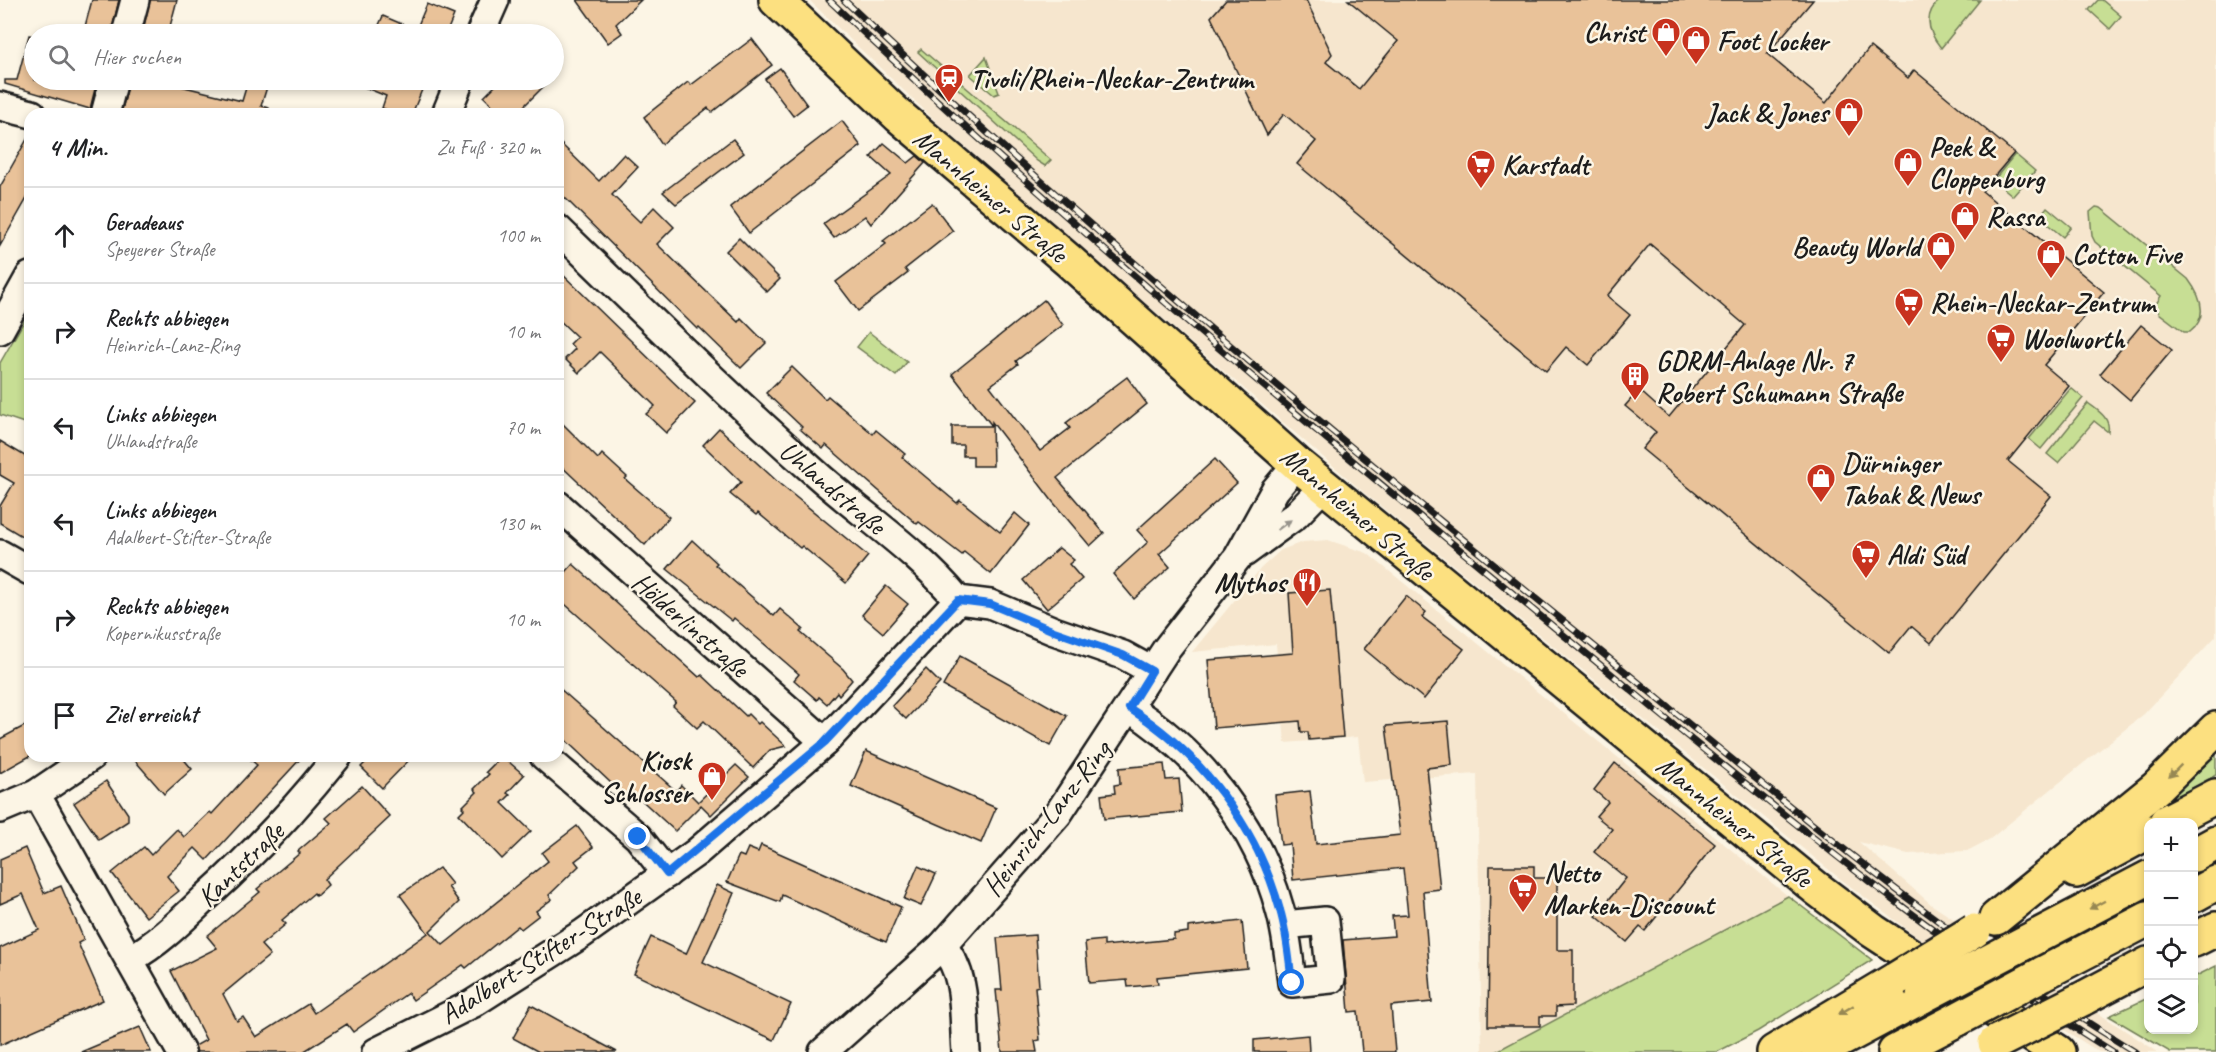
<!DOCTYPE html>
<html lang="de">
<head>
<meta charset="utf-8">
<style>
  body { margin:0; font-family:Caveat,sans-serif; background:#f2f2f2; color:#202124 }
  .controls { position:absolute; right:18px; bottom:18px; display:grid; overflow:hidden; border-radius:12px; box-shadow:0 3px 9px #0003 }
  .controls button { width:54px; height:54px; display:grid; place-items:center; padding:0; border:0; border-bottom:2px solid #e0e0e0; background:#fff; color:#202124; font:30px sans-serif }
  .stop { position:absolute; width:18px; height:18px; margin:-14px; border:4px solid #1a73e8; border-radius:50%; background:#fff }
  .stop.end { background:#1a73e8; border-color:#fff; box-shadow:0 2px 6px #0008 }
  .list { margin:0; padding:0; list-style:none }
  h2 { display:flex; justify-content:space-between; align-items:center; height:78px; margin:0; padding:0 24px; font-size:26px }
  h2 small { font-size:20px; font-weight:400; color:#757577 }
  .list li { display:grid; grid-template-columns:39px 1fr auto; gap:18px; align-items:center; box-sizing:border-box; height:96px; padding:0 24px; border-top:2px solid #e0e0e0 }
  .list b { display:block; font-size:22px; white-space:nowrap }
  .list p { margin:0; font-size:20px; white-space:nowrap; color:#757577 }
  .list em { font-size:20px; font-style:normal; color:#757577 }
  .icon { flex:none; width:33px; height:33px; fill:none; stroke:currentColor; stroke-width:2; stroke-linecap:round; stroke-linejoin:round }
  .map { position:relative; flex:none; width:2216px; height:1052px; overflow:hidden }
  .search { position:absolute; background:#fff; box-shadow:0 3px 9px #0003; left:24px; top:24px; width:540px; height:66px; display:flex; align-items:center; gap:15px; box-sizing:border-box; padding:0 21px; border-radius:33px; color:#757577; font-size:22px }
  .panel { position:absolute; background:#fff; box-shadow:0 3px 9px #0003; left:24px; top:108px; width:540px; height:654px; border-radius:18px }
  .map>svg:first-child { display:block }
  .built { fill:#f6e6ce }
  .green { fill:#c7de94; stroke:#727d58; stroke-width:1.5 }
  .building { fill:#e9c299; stroke:#1c1c1c; stroke-width:1.5 }
  .lines { fill:none; stroke-linecap:round; stroke-linejoin:round }
  .minor-casing { stroke:#1c1c1c; stroke-width:32 }
  .major-casing { stroke:#1c1c1c; stroke-width:38 }
  .highway-casing { stroke:#1c1c1c; stroke-width:38 }
  .minor { stroke:#fcf5e5; stroke-width:27 }
  .major { stroke:#fce080; stroke-width:33 }
  .highway { stroke:#fce080; stroke-width:33 }
  .rail-casing { stroke:#1c1c1c; stroke-width:7 }
  .rail { stroke:#fcf5e5; stroke-width:4.5; stroke-dasharray:14; stroke-linecap:butt }
  .highway-bridge-casing { stroke:#1c1c1c; stroke-width:38; stroke-linecap:butt }
  .highway-bridge { stroke:#fce080; stroke-width:33 }
  .oneway { fill:#97938b }
  .oneway2 { fill:#978853 }
  .route { stroke:#1a73e8; stroke-width:8 }
  .labels { text-anchor:middle; stroke-width:5; stroke-linejoin:round; paint-order:stroke }
  .poi-label { font-size:28px; font-weight:bold; fill:#1c1c1c; stroke:#fcf5e5; text-anchor:start }
  .street-label { font-size:28px; fill:#1c1c1c; stroke:#fcf5e5 }
</style>
</head>
<body>
<div class="map">
<svg width="2216" height="1052" viewBox="0 0 2216 1052">
  <rect width="100%" height="100%" fill="#fcf5e5"/>
  <filter id="ink" filterUnits="userSpaceOnUse"><feTurbulence type="fractalNoise" baseFrequency=".0167" numOctaves="2"/><feDisplacementMap in="SourceGraphic" scale="12" xChannelSelector="R" yChannelSelector="G"/><feConvolveMatrix kernelMatrix="1 2 1 2 8 2 1 2 1" color-interpolation-filters="sRGB"/></filter>
  <g filter="url(#ink)">
    <g class="built">
      <polygon points="809,0 2216,0 2216,636 2144,714 1990,839 1967,851 1908,854 1859,842 1932,905 2158,1052 2099,1052 1912,933 1838,877 1368,496 941,126"/>
      <polygon points="1328,540 1367,553 1788,896 1495,1052 1482,1052 1477,774 1363,782 1358,737 1285,743 1276,644 1192,652 1261,568 1281,550 1303,542"/>
    </g>
    <g class="green">
      <path d="M 1940,0 L 1980,0 L 1941,48 C 1928,32 1922,15 1940,0 Z"/>
      <polygon points="2098,0 2102,0 2121,16 2110,29 2089,10"/>
      <polygon points="921,49 1051,160 1045,166 1037,161 918,52"/>
      <polygon points="986,57 999,93 994,95 970,75"/>
      <polygon points="2015,154 2035,171 2013,196 1994,180"/>
      <polygon points="2047,207 2071,227 2063,237 2039,217"/>
      <path d="M 2096,207 L 2101,208 L 2188,279 C 2200,295 2210,316 2190,332 L 2184,332 L 2159,313 L 2156,304 L 2161,296 L 2095,242 L 2092,236 L 2090,212 Z"/>
      <polygon points="30,311 30,414 27,424 0,415 0,363"/>
      <polygon points="869,332 907,362 896,376 857,347"/>
      <polygon points="2071,388 2083,398 2041,449 2029,439"/>
      <path d="M 2088,403 C 2098,411 2111,418 2108,432 L 2094,421 L 2058,463 L 2047,454 Z"/>
      <polygon points="2216,745 2216,775 2138,818"/>
      <polygon points="1788,896 1872,960 1758,1031 1717,1052 1495,1052"/>
      <polygon points="2216,966 2216,1052 2170,1052 2109,1016 2148,998 2148,1030 2194,1030 2194,977"/>
    </g>
    <g class="building">
      <polygon points="92,0 119,0 111,34 83,34"/>
      <polygon points="150,0 177,0 168,34 142,34"/>
      <polygon points="577,0 641,0 616,24 622,33 608,43"/>
      <polygon points="1226,0 1306,0 1332,54 1326,62 1359,89 1398,41 1348,0 1813,0 1767,54 1826,103 1870,47 1908,78 1914,70 2014,153 1982,191 2104,292 2044,365 2069,386 2008,461 2051,496 1931,643 1911,626 1889,653 1642,449 1656,432 1625,406 1639,390 1669,417 1745,325 1650,244 1607,296 1630,315 1588,365 1566,347 1546,371 1297,164 1316,141 1284,114 1267,135 1211,17"/>
      <polygon points="427,4 454,15 446,34 375,34 383,16 416,30"/>
      <polygon points="29,35 34,36 34,80 97,81 90,109 5,84 5,80 17,80"/>
      <polygon points="752,39 772,65 712,112 708,108 662,144 644,117 688,82 691,85"/>
      <polygon points="780,68 807,105 793,116 765,79"/>
      <polygon points="143,80 156,80 242,101 248,81 267,87 261,106 269,108 269,114 121,114 129,81 142,84"/>
      <polygon points="347,80 426,80 412,114 398,114 382,108 386,96"/>
      <polygon points="501,80 550,80 516,114 501,114 484,97"/>
      <polygon points="842,121 861,146 749,233 730,207"/>
      <polygon points="30,134 30,193 0,246 0,187"/>
      <polygon points="733,139 744,153 676,204 663,192"/>
      <polygon points="558,141 599,181 624,154 638,167 612,195 640,222 654,207 674,227 657,244 738,322 741,318 766,343 741,368 699,327 697,329 558,191"/>
      <polygon points="884,143 908,163 917,156 925,163 871,224 865,216 834,238 823,224 891,175 871,157"/>
      <polygon points="932,203 953,231 905,269 908,273 858,311 836,282 886,244 883,241"/>
      <polygon points="739,238 780,279 767,292 726,251"/>
      <polygon points="558,270 695,403 666,433 646,414 655,406 600,352 579,373 565,359 575,349 570,344 577,337 558,319"/>
      <polygon points="1044,300 1063,325 1016,361 1018,364 990,386 1040,451 1070,428 1066,423 1127,377 1147,404 1057,478 1104,533 1090,546 1053,502 992,422 993,466 973,466 973,456 963,456 963,445 952,445 952,426 992,426 952,374"/>
      <polygon points="2141,325 2172,350 2130,400 2100,374"/>
      <polygon points="792,367 825,399 828,396 873,434 876,430 905,454 902,457 957,503 960,500 1000,532 1015,513 1029,525 991,574 964,552 962,555 919,522 917,524 826,445 823,449 800,429 802,427 766,393"/>
      <polygon points="558,419 598,459 602,454 627,477 625,479 669,517 645,545 558,463"/>
      <polygon points="719,428 781,485 868,556 846,583 802,546 800,548 758,513 756,515 730,494 741,482 703,445"/>
      <polygon points="0,441 28,458 30,454 30,541 0,523 0,506 14,483 0,475"/>
      <polygon points="1215,459 1237,483 1159,554 1170,567 1134,599 1113,574 1148,542 1137,530"/>
      <polygon points="692,540 717,563 715,565 774,616 780,609 803,629 800,632 843,669 852,680 839,695 837,692 827,704 819,697 817,700 794,680 799,674 734,618 732,621 667,569"/>
      <polygon points="1059,548 1074,560 1069,564 1082,579 1047,609 1023,580"/>
      <polygon points="573,564 699,677 702,675 746,716 748,714 758,724 760,722 786,746 770,750 753,768 704,721 697,728 673,706 676,702 558,598 558,581"/>
      <polygon points="886,586 908,604 883,633 862,615"/>
      <polygon points="1330,590 1343,737 1309,740 1308,732 1301,732 1300,721 1214,728 1208,660 1293,653 1289,593"/>
      <polygon points="1406,596 1426,612 1422,617 1464,649 1424,699 1364,649"/>
      <polygon points="960,656 1067,716 1050,746 943,686"/>
      <polygon points="926,669 940,683 906,719 892,706"/>
      <polygon points="558,687 676,791 681,785 698,802 736,765 749,777 711,815 701,805 675,831 635,794 629,800 558,733"/>
      <polygon points="1448,721 1452,765 1427,768 1440,889 1423,891 1432,1002 1391,1006 1395,1052 1362,1052 1358,1011 1349,1012 1343,940 1394,936 1392,916 1408,915 1403,868 1293,880 1290,844 1281,845 1275,795 1310,791 1316,844 1400,835 1386,726"/>
      <polygon points="30,723 30,756 0,773 0,739"/>
      <polygon points="866,751 996,808 981,843 851,786"/>
      <polygon points="131,756 181,756 192,769 164,794"/>
      <polygon points="246,756 303,756 207,860 195,848 167,876 179,891 146,917 112,873 144,847 151,855 177,829 184,837 210,812 212,814 257,765"/>
      <polygon points="372,756 413,756 382,788 361,767"/>
      <polygon points="502,756 524,775 507,793 510,795 502,803 531,831 502,859 459,814 464,809 462,807 477,792 474,789 489,774 486,772"/>
      <polygon points="1615,763 1715,844 1645,931 1640,927 1627,942 1596,916 1626,878 1594,852 1612,829 1596,816 1608,802 1594,790"/>
      <polygon points="1164,764 1166,780 1179,779 1182,812 1104,819 1101,795 1115,793 1114,785 1120,784 1119,768"/>
      <polygon points="106,781 128,814 128,821 99,840 74,803"/>
      <polygon points="362,786 390,817 324,879 328,885 316,896 314,893 282,920 286,924 261,945 270,955 223,994 237,1021 243,1017 256,1037 308,1004 314,1013 428,933 400,895 439,868 452,884 448,887 459,902 430,931 443,945 548,861 542,853 577,826 593,847 575,861 579,866 549,895 552,899 536,911 539,915 521,929 518,926 466,968 463,965 413,1000 408,993 353,1032 347,1024 303,1052 197,1052 195,1046 206,1040 171,971 217,948 207,936 260,892 257,889 300,853 298,851 331,823 326,818"/>
      <polygon points="761,845 901,907 886,942 782,895 780,902 727,882 739,855 744,857 748,848 758,852"/>
      <polygon points="25,848 44,893 61,886 84,940 78,943 103,1000 0,1045 0,948 39,930 23,894 0,904 0,859"/>
      <polygon points="918,866 936,874 921,906 904,899"/>
      <polygon points="1490,866 1534,866 1534,878 1557,878 1557,950 1573,950 1573,1006 1556,1007 1556,1016 1540,1016 1540,1026 1488,1026"/>
      <polygon points="717,885 734,893 703,962 791,1004 774,1040 634,974 651,937 686,954"/>
      <polygon points="1242,921 1247,968 1157,977 1158,984 1128,987 1127,980 1089,983 1085,942 1104,940 1104,946 1174,939 1174,934 1188,932 1188,927"/>
      <polygon points="1035,935 1039,986 1035,987 1040,1040 1035,1041 1037,1052 1002,1052 996,990 1002,990 997,938"/>
      <polygon points="531,1005 589,1037 617,1052 539,1052 513,1038"/>
      <polygon points="140,1027 151,1052 81,1052"/>
      <polygon points="1308,1035 1309,1052 1254,1052 1254,1040"/>
    </g>
    <g class="lines">
      <g class="minor-casing">
        <g id="minor">
          <polyline points="126,34 135,0"/>
          <polyline points="480,34 495,0"/>
          <polyline points="0,106 32,114"/>
          <polyline points="105,114 114,80"/>
          <polyline points="446,114 460,80"/>
          <path d="M 558,229 C 642,310 725,393 812,470 C 860,514 916,549 958,600 L 990,604 L 1054,631 L 1123,655 L 1152,671"/>
          <polyline points="0,330 30,276"/>
          <polyline points="558,505 825,742"/>
          <polyline points="1244,553 1296,515 1324,486"/>
          <polyline points="0,554 30,571"/>
          <path d="M 1129,708 C 1201,753 1258,828 1280,910 C 1287,934 1289,958 1292,983 L 1331,979 L 1325,921 L 1284,925"/>
          <polyline points="544,756 638,837 667,874"/>
          <polyline points="36,794 181,1052"/>
          <polyline points="0,809 36,794 92,756"/>
          <path d="M 942,946 C 968,974 963,1016 966,1052"/>
          <path d="M 130,959 C 158,944 182,920 205,898 C 256,852 295,810 338,756"/>
          <polyline points="376,1052 472,1004 582,934 697,852 825,742 958,600"/>
          <polyline points="823,1052 942,946 1058,814 1167,648 1238,557 1275,490 1297,464"/>
        </g>
      </g>
      <g class="major-casing">
        <polyline id="major" points="776,0 899,116 1068,260 1297,464 1816,888 1873,931 2058,1052"/>
      </g>
      <g class="highway-casing">
        <g id="highway">
          <polyline points="2166,822 2216,796"/>
          <polyline points="2194,855 2216,843"/>
          <polyline points="2076,871 2148,832"/>
          <polyline points="2194,895 2216,883"/>
          <polyline points="1996,918 2156,788 2216,729"/>
          <polyline points="2194,940 2216,929"/>
          <polyline points="2007,952 2148,878"/>
          <polyline points="2042,974 2148,919"/>
          <polyline points="2082,999 2148,964"/>
          <polyline points="1774,1052 1896,979"/>
          <polyline points="1818,1052 1923,996"/>
          <polyline points="1895,1052 1958,1019"/>
        </g>
      </g>
      <use href="#minor" class="minor"/>
      <use href="#major" class="major"/>
      <use href="#highway" class="highway"/>
      <g class="rail-casing">
        <g id="rail">
          <path d="M 829,0 C 1061,220 1308,425 1555,628 C 1737,776 1914,928 2113,1052"/>
          <path d="M 844,0 C 1077,221 1324,427 1573,629 C 1684,719 1792,811 1906,897 C 1979,952 2057,1004 2135,1052"/>
        </g>
      </g>
      <use href="#rail" class="rail"/>
      <g class="highway-bridge-casing">
        <g id="highway-bridge">
          <polyline points="1896,979 1974,931"/>
          <polyline points="1923,996 2007,952"/>
          <polyline points="1958,1019 2042,974"/>
          <polyline points="1995,1043 2082,999"/>
        </g>
      </g>
      <use href="#highway-bridge" class="highway-bridge"/>
    </g>
    <defs><path id="oneway-solid" d="M-6-.8H1V-3.2L6.5 0L1 3.2V.8H-6Z" transform="scale(1.5)"/></defs>
    <use class="oneway" href="#oneway-solid" transform="translate(1284 525) rotate(-36)"/>
    <g class="oneway2">
      <use href="#oneway-solid" transform="translate(2175 771) rotate(135)"/>
      <use href="#oneway-solid" transform="translate(2097 905) rotate(152)"/>
      <use href="#oneway-solid" transform="translate(1846 1010) rotate(149)"/>
    </g>
  </g>
  <g class="lines" filter="url(#ink)">
    <path class="route" d="M 638,837 L 667,874 L 825,742 L 958,600 L 990,604 L 1054,631 L 1123,655 L 1152,671 L 1129,708 C 1201,753 1258,828 1280,910 C 1287,933 1289,958 1292,983"/>
  </g>
  <defs>
    <g id="shop-pin" transform="scale(1.5)"><path d="M0 17L-7.5 6A9.5 9.5 0 1 1 7.5 6Z" fill="#c8321e" stroke="#fcf5e5"/><path d="M-5-2.5h2.3a2.7 3.5 0 0 1 5.4 0H5L5.5 6h-11ZM-1.5-2.5h3a1.5 2.3 0 0 0-3 0Z" fill="#fff"/></g>
    <g id="station-pin" transform="scale(1.5)"><path d="M0 17L-7.5 6A9.5 9.5 0 1 1 7.5 6Z" fill="#c8321e" stroke="#fcf5e5"/><path d="M-3-6H3Q5-6 5-4V2Q5 4 3 4L4.5 6H3L1.5 4h-3L-3 6H-4.5L-3 4Q-5 4-5 2V-4Q-5-6-3-6ZM-3.5-4v3h7v-3ZM-3.5 1v1.5H-2V1ZM2 1v1.5H3.5V1Z" fill="#fff"/></g>
    <g id="supermarket-pin" transform="scale(1.5)"><path d="M0 17L-7.5 6A9.5 9.5 0 1 1 7.5 6Z" fill="#c8321e" stroke="#fcf5e5"/><path d="M-6-5.5h2.5l.6 2H6L4.5 2H-2.5L-4.4-4H-6ZM-1.5 3.2a1.3 1.3 0 1 0 .1 0ZM3 3.2a1.3 1.3 0 1 0 .1 0Z" fill="#fff"/></g>
    <g id="building-pin" transform="scale(1.5)"><path d="M0 17L-7.5 6A9.5 9.5 0 1 1 7.5 6Z" fill="#c8321e" stroke="#fcf5e5"/><path d="M-4-6H4V6H1V3H-1V6H-4ZM-2.5-4.3h1.7v1.8h-1.7ZM.8-4.3h1.7v1.8H.8ZM-2.5-1h1.7V.8h-1.7ZM.8-1h1.7V.8H.8Z" fill="#fff"/></g>
    <g id="restaurant-pin" transform="scale(1.5)"><path d="M0 17L-7.5 6A9.5 9.5 0 1 1 7.5 6Z" fill="#c8321e" stroke="#fcf5e5"/><path d="M-5-6h1v4h1v-4h1v4h1v-4h1v5L-1.5 .5V6h-2V.5L-5-1ZM5-6V6H3V1.5H1.5Q1.5-4 5-6Z" fill="#fff"/></g>
  </defs>
  <g fill-rule="evenodd">
    <use href="#shop-pin" x="1666" y="32"/>
    <use href="#shop-pin" x="1696" y="40"/>
    <use href="#station-pin" x="949" y="78"/>
    <use href="#shop-pin" x="1849" y="112"/>
    <use href="#shop-pin" x="1908" y="162"/>
    <use href="#supermarket-pin" x="1481" y="164"/>
    <use href="#shop-pin" x="1965" y="216"/>
    <use href="#shop-pin" x="1941" y="246"/>
    <use href="#shop-pin" x="2051" y="254"/>
    <use href="#supermarket-pin" x="1909" y="302"/>
    <use href="#supermarket-pin" x="2001" y="338"/>
    <use href="#building-pin" x="1635" y="376"/>
    <use href="#shop-pin" x="1821" y="478"/>
    <use href="#supermarket-pin" x="1866" y="554"/>
    <use href="#restaurant-pin" x="1307" y="582"/>
    <use href="#shop-pin" x="712" y="776"/>
    <use href="#supermarket-pin" x="1523" y="888"/>
  </g>
  <g class="labels">
    <g class="poi-label">
      <text x="1645" y="42" text-anchor="end">Christ</text>
      <text x="1717" y="50">Foot Locker</text>
      <text x="970" y="88">Tivoli/Rhein-Neckar-Zentrum</text>
      <text x="1828" y="122" text-anchor="end">Jack &amp; Jones</text>
      <text x="1929" y="156">Peek &amp;<tspan x="1929" dy="32">Cloppenburg</tspan></text>
      <text x="1502" y="174">Karstadt</text>
      <text x="1986" y="226">Rassa</text>
      <text x="1920" y="256" text-anchor="end">Beauty World</text>
      <text x="2072" y="264">Cotton Five</text>
      <text x="1930" y="312">Rhein-Neckar-Zentrum</text>
      <text x="2022" y="348">Woolworth</text>
      <text x="1656" y="370">GDRM-Anlage Nr. 7<tspan x="1656" dy="32">Robert Schumann Straße</tspan></text>
      <text x="1842" y="472">Dürninger<tspan x="1842" dy="32">Tabak &amp; News</tspan></text>
      <text x="1887" y="564">Aldi Süd</text>
      <text x="1286" y="592" text-anchor="end">Mythos</text>
      <text x="691" y="770" text-anchor="end">Kiosk<tspan x="691" dy="32">Schlosser</tspan></text>
      <text x="1544" y="882">Netto<tspan x="1544" dy="32">Marken-Discount</tspan></text>
    </g>
    <g class="street-label">
      <text transform="translate(991 195) rotate(40)" y="10">Mannheimer Straße</text>
      <text transform="translate(833 487) rotate(40)" y="10">Uhlandstraße</text>
      <text transform="translate(1358 513) rotate(40)" y="10">Mannheimer Straße</text>
      <text transform="translate(691 624) rotate(41)" y="10">Hölderlinstraße</text>
      <text transform="translate(1046 818) rotate(-52)" y="10">Heinrich-Lanz-Ring</text>
      <text transform="translate(1735 821) rotate(39)" y="10">Mannheimer Straße</text>
      <text transform="translate(240 864) rotate(-44)" y="10">Kantstraße</text>
      <text transform="translate(540 955) rotate(-32)" y="10">Adalbert-Stifter-Straße</text>
    </g>
  </g>
</svg>
<div class="controls">
<button>+</button>
<button>−</button>
<button><svg class="icon" aria-label="locate" viewBox="0 0 24 24"><circle cx="12" cy="12" r="6"/><path d="M12 2v4M12 18v4M2 12h4M18 12h4"/></svg></button>
<button><svg class="icon" aria-label="layers" viewBox="0 0 24 24"><path d="M12 4l9 5-9 5-9-5zM3 14l9 5 9-5"/></svg></button>
</div>
<div class="stop" style="left:1292px;top:983px"></div>
<div class="stop end" style="left:638px;top:837px"></div>
<div class="search"><svg class="icon" aria-label="search" viewBox="0 0 24 24"><circle cx="10" cy="10" r="6"/><path d="M15 15l6 6"/></svg>Hier suchen</div>
<section class="panel">
<h2>4 Min.<small>Zu Fuß · 320 m</small></h2>
<ul class="list">
<li><svg class="icon" aria-label="ahead" viewBox="0 0 24 24"><path d="M12 20V5M6 11l6-6 6 6"/></svg><div><b>Geradeaus</b><p>Speyerer Straße</p></div><em>100 m</em></li>
<li><svg class="icon" aria-label="right" viewBox="0 0 24 24"><path d="M7 20v-9h11M14 6l5 5-5 5"/></svg><div><b>Rechts abbiegen</b><p>Heinrich-Lanz-Ring</p></div><em>10 m</em></li>
<li><svg class="icon" aria-label="left" viewBox="0 0 24 24"><path d="M17 20v-9H6M10 6l-5 5 5 5"/></svg><div><b>Links abbiegen</b><p>Uhlandstraße</p></div><em>70 m</em></li>
<li><svg class="icon" aria-label="left" viewBox="0 0 24 24"><path d="M17 20v-9H6M10 6l-5 5 5 5"/></svg><div><b>Links abbiegen</b><p>Adalbert-Stifter-Straße</p></div><em>130 m</em></li>
<li><svg class="icon" aria-label="right" viewBox="0 0 24 24"><path d="M7 20v-9h11M14 6l5 5-5 5"/></svg><div><b>Rechts abbiegen</b><p>Kopernikusstraße</p></div><em>10 m</em></li>
<li><svg class="icon" aria-label="arrive" viewBox="0 0 24 24"><path d="M6 21V4h12l-3 4 3 4H6"/></svg><div><b>Ziel erreicht</b></div></li>
</ul>
</section>
</div>
</body>
</html>
